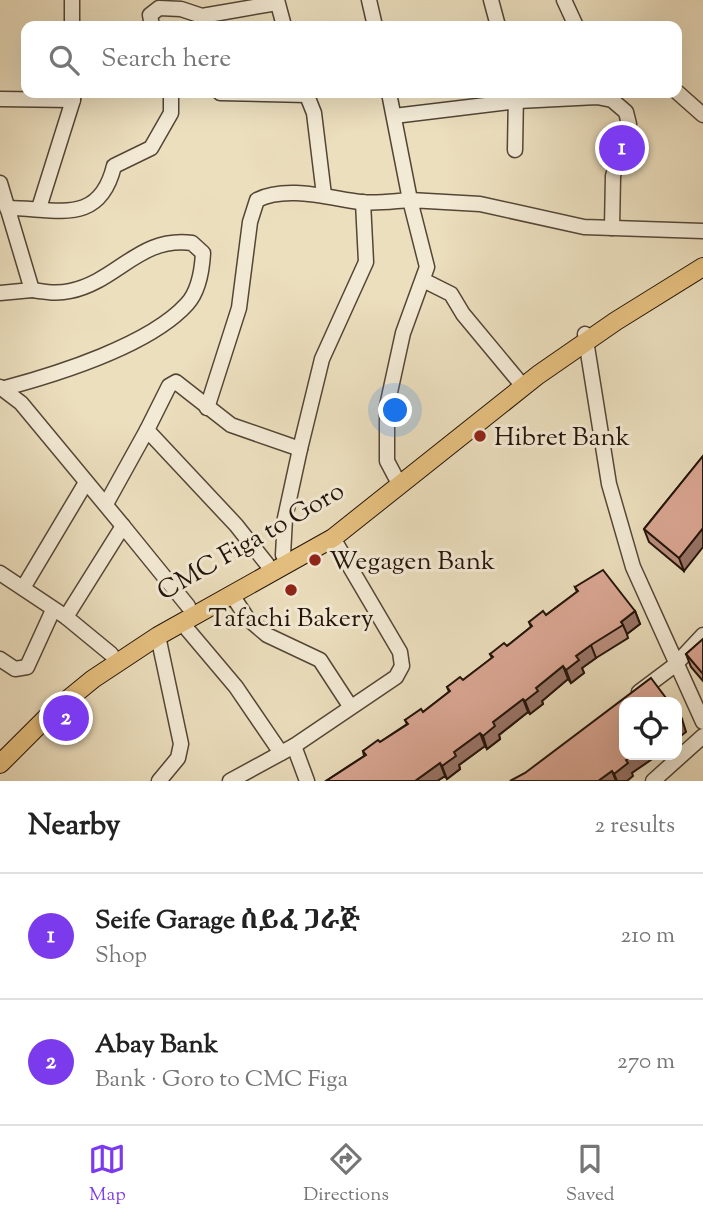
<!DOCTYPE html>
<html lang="en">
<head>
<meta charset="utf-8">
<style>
  body { margin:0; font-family:"Sorts Mill Goudy","Noto Serif Ethiopic",serif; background:#f6f6f6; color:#222 }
  .controls { position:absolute; right:21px; bottom:21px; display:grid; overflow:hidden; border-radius:14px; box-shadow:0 7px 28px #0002 }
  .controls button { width:63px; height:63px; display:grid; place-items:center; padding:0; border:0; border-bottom:2px solid #e0e0e0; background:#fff; color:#222; font:35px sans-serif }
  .you { position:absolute; left:396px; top:411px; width:24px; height:24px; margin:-18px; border:5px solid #fff; border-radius:50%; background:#1a73e8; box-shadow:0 0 0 10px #1a73e833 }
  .badge { display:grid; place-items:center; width:46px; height:46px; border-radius:50%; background:#7c3aed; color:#fff; font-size:23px; font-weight:700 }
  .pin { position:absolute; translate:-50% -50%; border:4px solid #fff; box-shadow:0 2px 7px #0006 }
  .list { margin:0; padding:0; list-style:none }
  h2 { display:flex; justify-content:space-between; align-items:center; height:91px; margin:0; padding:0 28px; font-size:30px }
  h2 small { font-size:23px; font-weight:400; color:#767676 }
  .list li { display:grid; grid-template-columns:46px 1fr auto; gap:21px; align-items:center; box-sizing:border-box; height:126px; padding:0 28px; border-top:2px solid #e0e0e0 }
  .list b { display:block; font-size:26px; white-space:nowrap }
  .list p { margin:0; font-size:23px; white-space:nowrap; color:#767676 }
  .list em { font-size:23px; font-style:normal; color:#767676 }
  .icon { flex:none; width:38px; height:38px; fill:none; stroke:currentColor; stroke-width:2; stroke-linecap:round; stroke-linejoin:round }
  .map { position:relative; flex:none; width:703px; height:781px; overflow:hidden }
  .search { position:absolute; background:#fff; box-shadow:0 7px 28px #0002; left:21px; right:21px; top:21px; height:77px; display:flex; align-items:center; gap:18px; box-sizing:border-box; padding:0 24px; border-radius:14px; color:#767676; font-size:26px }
  .sheet { height:343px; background:#fff }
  nav { display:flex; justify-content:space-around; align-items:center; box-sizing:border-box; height:98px; border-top:2px solid #e0e0e0; background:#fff; font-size:19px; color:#767676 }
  nav a { display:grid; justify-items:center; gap:4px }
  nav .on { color:#7c3aed }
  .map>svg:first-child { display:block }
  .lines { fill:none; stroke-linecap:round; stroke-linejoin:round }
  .minor-casing { stroke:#544636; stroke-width:17 }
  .major-casing { stroke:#221309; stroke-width:20 }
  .minor { stroke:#f3ead5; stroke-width:14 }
  .major { stroke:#e6c07f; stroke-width:18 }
  .wall { fill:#bc907f; stroke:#221309; stroke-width:2 }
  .shaded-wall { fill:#997568; stroke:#221309; stroke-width:2 }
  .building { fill:#dba794; stroke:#221309; stroke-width:2 }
  .poi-dot { fill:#8f2418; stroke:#f3ead5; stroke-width:2.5 }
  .labels { text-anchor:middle; stroke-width:6; stroke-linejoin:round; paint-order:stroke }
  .poi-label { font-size:26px; fill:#221309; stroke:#f3ead5; text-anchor:start }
  .street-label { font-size:26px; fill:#221309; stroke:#f3ead5 }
</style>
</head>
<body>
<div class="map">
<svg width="703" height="781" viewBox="0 0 703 781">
  <rect width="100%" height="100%" fill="#ecdfbe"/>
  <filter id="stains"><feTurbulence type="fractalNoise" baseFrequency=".00286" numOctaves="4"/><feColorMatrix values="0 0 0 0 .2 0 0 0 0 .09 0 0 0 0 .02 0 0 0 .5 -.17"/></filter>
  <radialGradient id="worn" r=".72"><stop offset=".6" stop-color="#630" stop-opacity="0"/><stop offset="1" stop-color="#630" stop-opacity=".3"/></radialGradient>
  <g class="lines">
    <g class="minor-casing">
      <g id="minor">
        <polyline points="72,0 72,26"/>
        <polyline points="277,0 284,26"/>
        <polyline points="369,0 375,26"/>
        <polyline points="491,0 498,26"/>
        <polyline points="564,0 576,26"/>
        <polyline points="152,26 150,15 159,8 181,9 202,16 277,3"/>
        <polyline points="677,92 703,115"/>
        <polyline points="220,93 307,95"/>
        <polyline points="306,93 314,113 324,195"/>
        <polyline points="0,99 73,100 73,93"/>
        <polyline points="394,116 518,101 597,97 612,100 626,112 629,124 613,176 612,228"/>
        <polyline points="515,150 516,93"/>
        <polyline points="0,183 32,290 0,293"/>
        <path d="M 7,208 C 56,208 99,227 114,166 L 151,148 L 171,113 L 171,93"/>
        <polyline points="39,208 73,100"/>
        <polyline points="423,280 451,294 463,314 517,379"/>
        <polyline points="585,334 609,484 633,567 703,722"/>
        <polyline points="0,387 21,403 123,526"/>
        <path d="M 5,388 C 57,374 150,345 187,304 C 199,291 202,271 203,253 L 192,243 C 139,236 118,281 70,291 C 57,294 45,292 32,290"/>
        <path d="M 207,408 L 239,308 L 250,222 L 257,200 C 286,185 329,198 360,202 C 376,204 394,201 410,200 L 389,93"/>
        <polyline points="147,430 169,386 176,382 231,425 300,449 322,359 366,262 363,202"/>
        <polyline points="396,478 387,461 387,406 403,333 427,267 410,200 480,204 584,227 703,231"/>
        <polyline points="106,504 147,430 236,525 267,564"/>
        <polyline points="283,555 285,518 300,449"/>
        <polyline points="0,573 66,617 111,654"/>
        <polyline points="23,588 85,484"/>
        <polyline points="232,595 247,618 267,635 320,660 350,706"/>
        <polyline points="66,617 123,526 188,606"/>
        <polyline points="182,623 236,687 281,753"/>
        <polyline points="158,636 181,744 178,758 159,781"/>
        <polyline points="0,659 15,669 27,667 53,610"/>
        <polyline points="639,692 675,665 703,635"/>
        <polyline points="294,746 307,781"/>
        <polyline points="230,781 294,746 396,677 402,666 400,652 333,538"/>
        <polyline points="653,781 703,736"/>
      </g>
    </g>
    <g class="major-casing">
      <polyline id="major" points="0,764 49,715 93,679 158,636 333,538 538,375 616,321 703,267"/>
    </g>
    <use href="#minor" class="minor"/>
    <use href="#major" class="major"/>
  </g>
  <g class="wall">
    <polygon points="703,456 684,571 649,542 644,529"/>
    <polygon points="575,587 635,611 640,624 627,634 628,638 596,658 582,668 584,673 571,683 568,679 542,701 543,704 530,714 528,712 499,735 500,739 487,749 485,746 459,765 460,769 447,779 445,776 437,781 326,781 364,756 363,751 380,742 407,724 405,720 423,712 449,692 447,687 463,680 492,658 490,654 507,646 531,627 529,622 546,615 577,592"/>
    <polygon points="703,639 703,681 691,667 686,654"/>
  </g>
  <g class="shaded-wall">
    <polygon points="703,528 703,547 684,571 679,558"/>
    <polygon points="635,611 640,624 627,634 623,625 621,622"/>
    <polygon points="591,645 596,658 582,668 584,673 571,683 566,670 576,656"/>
    <polygon points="563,666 568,679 542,701 543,704 530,714 525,701 536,688"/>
    <polygon points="523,699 528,712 499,735 500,739 487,749 483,736 493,722"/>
    <polygon points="682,719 686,732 677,739 677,723"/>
    <polygon points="480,733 485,746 459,765 460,769 447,779 442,766 454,752"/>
    <polygon points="635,755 658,755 632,773 633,776 627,781 617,781 614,774 626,760"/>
    <polygon points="440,763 445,776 437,781 415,781"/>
    <polygon points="612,771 616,781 598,781"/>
  </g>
  <g class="building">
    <polygon points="703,456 703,528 679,558 644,529"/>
    <polygon points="603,570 635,611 621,622 623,625 591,645 576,656 579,660 566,670 563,666 536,688 538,691 525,701 523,699 493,722 495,726 483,736 480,733 454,752 456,756 442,766 440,763 415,781 326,781 366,755 363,751 378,740 380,742 408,724 405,720 421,709 423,712 450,691 447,687 460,677 463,680 493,657 490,654 504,643 507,646 532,626 529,622 543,611 546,615 578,591 575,587"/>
    <polygon points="703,639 703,674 686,654"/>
    <polygon points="651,678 669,702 624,702 624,755 635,755 626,760 628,763 614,774 612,771 598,781 510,781 525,773"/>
    <polygon points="677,713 682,719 677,723"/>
  </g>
  <g class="poi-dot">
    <circle cx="480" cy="436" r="7"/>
    <circle cx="315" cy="560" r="7"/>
    <circle cx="291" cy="590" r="7"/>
  </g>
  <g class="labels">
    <g class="poi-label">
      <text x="494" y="445">Hibret Bank</text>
      <text x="329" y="569">Wegagen Bank</text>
      <text x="291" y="626" text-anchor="middle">Tafachi Bakery</text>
    </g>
    <g class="street-label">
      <text transform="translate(250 540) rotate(-30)" y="9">CMC Figa to Goro</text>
    </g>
  </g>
  <rect width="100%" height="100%" filter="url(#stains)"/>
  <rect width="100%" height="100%" fill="url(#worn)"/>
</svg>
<div class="controls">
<button><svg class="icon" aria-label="locate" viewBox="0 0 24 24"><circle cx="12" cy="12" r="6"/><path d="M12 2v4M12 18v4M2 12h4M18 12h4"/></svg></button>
</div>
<div class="you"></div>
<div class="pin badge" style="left:622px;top:148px">1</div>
<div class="pin badge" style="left:66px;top:718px">2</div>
<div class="search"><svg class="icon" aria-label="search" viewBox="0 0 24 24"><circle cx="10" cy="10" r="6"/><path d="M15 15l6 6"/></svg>Search here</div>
</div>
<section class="sheet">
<h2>Nearby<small>2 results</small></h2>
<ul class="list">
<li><span class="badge">1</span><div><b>Seife Garage ሰይፈ ጋራጅ</b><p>Shop</p></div><em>210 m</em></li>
<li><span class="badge">2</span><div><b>Abay Bank</b><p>Bank · Goro to CMC Figa</p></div><em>270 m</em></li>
</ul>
</section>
<nav>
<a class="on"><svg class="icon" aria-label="map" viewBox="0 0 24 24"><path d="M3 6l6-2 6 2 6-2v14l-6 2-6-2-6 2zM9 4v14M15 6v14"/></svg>Map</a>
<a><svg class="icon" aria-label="directions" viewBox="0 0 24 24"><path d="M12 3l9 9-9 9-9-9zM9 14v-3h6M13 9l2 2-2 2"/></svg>Directions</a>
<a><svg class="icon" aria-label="saved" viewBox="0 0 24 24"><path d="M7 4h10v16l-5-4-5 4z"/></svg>Saved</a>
</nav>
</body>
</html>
